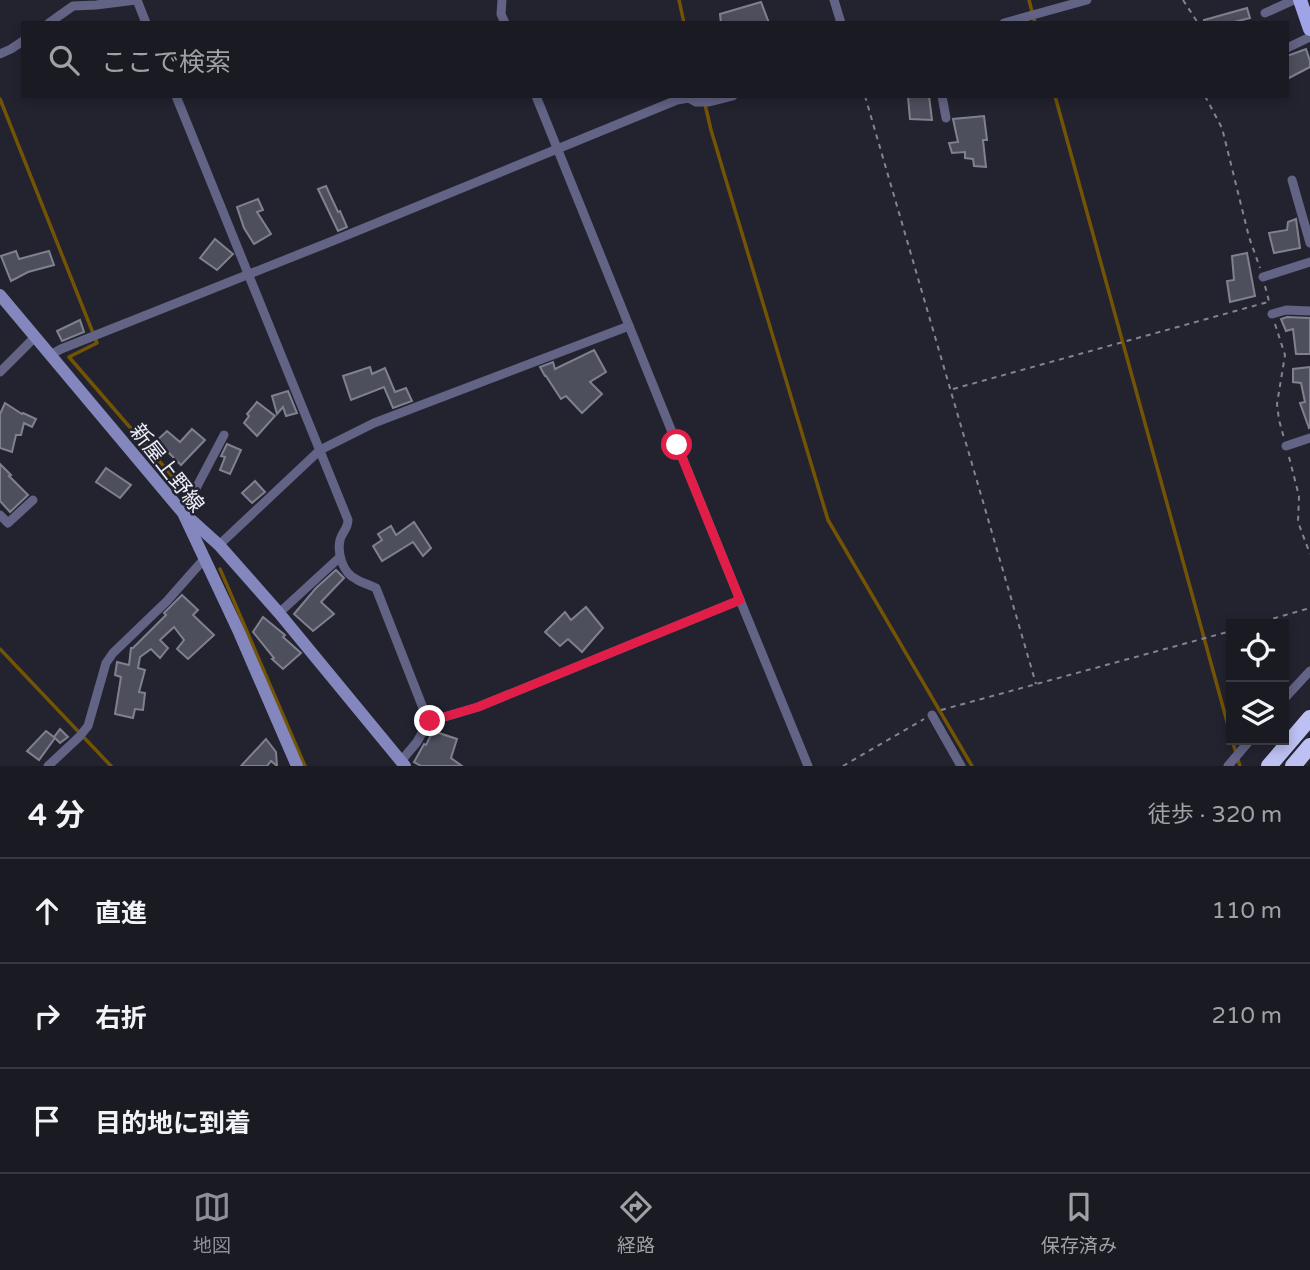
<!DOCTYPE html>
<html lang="ja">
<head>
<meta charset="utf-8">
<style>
  body { margin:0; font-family:"Varela Round","Noto Sans JP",sans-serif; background:#23232b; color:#f1f3f6 }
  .controls { position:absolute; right:21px; bottom:21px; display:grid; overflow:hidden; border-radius:0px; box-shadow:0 4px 10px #0003 }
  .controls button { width:63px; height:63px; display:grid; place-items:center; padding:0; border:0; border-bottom:2px solid #383841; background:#1a1a23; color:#f1f3f6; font:35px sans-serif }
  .stop { position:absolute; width:21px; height:21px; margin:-16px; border:5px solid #e11d48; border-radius:50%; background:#fff }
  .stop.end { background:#e11d48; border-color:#fff; box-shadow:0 2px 7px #0008 }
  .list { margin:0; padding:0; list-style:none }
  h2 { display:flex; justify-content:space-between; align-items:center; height:91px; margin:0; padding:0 28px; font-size:30px }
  h2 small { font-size:23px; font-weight:400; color:#9fa1a6 }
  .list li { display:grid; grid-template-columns:46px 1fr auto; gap:21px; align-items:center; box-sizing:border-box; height:105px; padding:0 28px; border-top:2px solid #383841 }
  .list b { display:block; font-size:26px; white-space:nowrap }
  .list em { font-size:23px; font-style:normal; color:#9fa1a6 }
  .icon { flex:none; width:38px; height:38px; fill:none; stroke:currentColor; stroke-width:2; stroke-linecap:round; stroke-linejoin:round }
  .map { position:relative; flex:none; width:1310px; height:766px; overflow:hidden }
  .search { position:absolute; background:#1a1a23; box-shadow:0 4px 10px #0003; left:21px; right:21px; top:21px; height:77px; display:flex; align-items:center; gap:18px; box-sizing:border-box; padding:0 24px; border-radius:0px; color:#9fa1a6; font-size:26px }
  .sheet { height:406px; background:#1a1a23 }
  nav { display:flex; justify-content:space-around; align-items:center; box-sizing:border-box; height:98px; border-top:2px solid #383841; background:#1a1a23; font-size:19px; color:#9fa1a6 }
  nav a { display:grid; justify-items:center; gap:4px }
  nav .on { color:#8c9099 }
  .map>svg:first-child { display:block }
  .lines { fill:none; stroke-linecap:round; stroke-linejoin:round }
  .stream { stroke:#735405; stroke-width:3.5 }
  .building { fill:#4e4f5d; stroke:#808190; stroke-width:2 }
  .path { stroke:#83848f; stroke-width:2; stroke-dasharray:5 5; stroke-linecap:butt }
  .street { stroke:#626385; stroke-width:9 }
  .secondary { stroke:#8487bd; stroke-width:12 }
  .primary { stroke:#9fa3e8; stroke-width:14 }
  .highway { stroke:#bdc0f2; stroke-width:16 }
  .route { stroke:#e11d48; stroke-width:9 }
  .labels { text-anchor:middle; stroke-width:5; stroke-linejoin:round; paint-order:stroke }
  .street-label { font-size:21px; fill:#edeef7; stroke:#22232f }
</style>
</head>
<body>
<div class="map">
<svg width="1310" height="766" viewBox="0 0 1310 766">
  <rect width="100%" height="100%" fill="#22232f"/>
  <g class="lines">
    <g class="stream">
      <polyline points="679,0 684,23"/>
      <polyline points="1029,0 1035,23"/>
      <polyline points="703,96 711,130 828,520 972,766"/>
      <polyline points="1055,96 1231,736"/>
      <polyline points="0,99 97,343 69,357 186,492"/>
      <polyline points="220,569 305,766"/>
      <polyline points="0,649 111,766"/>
      <polyline points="1232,740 1240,766"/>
    </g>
  </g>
  <g class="building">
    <polygon points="761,2 769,23 721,23 720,14"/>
    <polygon points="1247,8 1250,18 1230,23 1204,23 1204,20"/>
    <polygon points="1306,49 1310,61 1310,67 1287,79 1287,56"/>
    <polygon points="917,96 929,96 932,120 910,119 908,97"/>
    <polygon points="984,116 987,140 983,140 986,167 974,166 973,159 965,158 965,152 952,153 949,143 958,142 953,119"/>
    <polygon points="326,186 338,212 340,211 347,227 338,231 318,189"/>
    <polygon points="258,199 263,210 257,212 271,234 254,244 244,228 237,207"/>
    <polygon points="1296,219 1300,248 1274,253 1269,233 1287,230 1288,222"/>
    <polygon points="215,239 233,254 217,270 200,258"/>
    <polygon points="16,251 19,259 49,251 54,265 28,272 11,281 1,256"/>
    <polygon points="1247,253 1255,296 1230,302 1227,281 1234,280 1232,256"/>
    <polygon points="1287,317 1310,318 1310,354 1296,354 1293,329 1286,331 1281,319"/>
    <polygon points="80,320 84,332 62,341 57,331"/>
    <polygon points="594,350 606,372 590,382 602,394 582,413 566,396 561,399 546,376 545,376 540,367 553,362 555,369"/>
    <polygon points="370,367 372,374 385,368 395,392 406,388 412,401 393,408 384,387 351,400 343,376"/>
    <polygon points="1310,367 1310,427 1309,428 1300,403 1305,402 1301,383 1293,382 1293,369"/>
    <polygon points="288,391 297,413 286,416 283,407 277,414 272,396"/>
    <polygon points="257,402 275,416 257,436 244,423 249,416 247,414"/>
    <polygon points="5,403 22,414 23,413 36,419 32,427 24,423 21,435 16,435 12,452 0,448 0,414"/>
    <polygon points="192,429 205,440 181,465 167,451 165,453 154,443 167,431 180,442"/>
    <polygon points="227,444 241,450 230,474 220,470 225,457 221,456"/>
    <polygon points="0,464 11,475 9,476 28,495 10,512 0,501"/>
    <polygon points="106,468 131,485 120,498 96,482"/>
    <polygon points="255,481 265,492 252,503 242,493"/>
    <polygon points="414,522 431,548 423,556 413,542 382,561 373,546 382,540 378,534 391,526 396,535"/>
    <polygon points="336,570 344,578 321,602 334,614 313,631 294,614 316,588"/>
    <polygon points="182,595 198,610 193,615 214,635 188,659 177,649 184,640 174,627 160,640 168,648 160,658 151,649 140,657 138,668 145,670 139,692 145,693 143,710 135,709 133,718 115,714 121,677 115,675 117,662 129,665 131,648 133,648 166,615 164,613"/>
    <polygon points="586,607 603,628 582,652 568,639 560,646 545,632 565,612 571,620"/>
    <polygon points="263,617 285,635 283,637 301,653 283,669 272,659 274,658 253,632"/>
    <polygon points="60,729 68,737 60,743 55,738 39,760 27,751 46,731 54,737"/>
    <polygon points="433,731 457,739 451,758 462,766 421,766 414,762 424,744 426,745"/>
    <polygon points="266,739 276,752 277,766 271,761 267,766 241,766"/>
  </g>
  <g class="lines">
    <g class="path">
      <polyline points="1183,0 1198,23"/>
      <polyline points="865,96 1036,684"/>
      <polyline points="1205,96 1222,128 1249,237 1260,268"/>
      <polyline points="1265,286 1270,305"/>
      <polyline points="1275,324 1285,355 1277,404 1279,420 1284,438"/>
      <polyline points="953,389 1268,302"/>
      <polyline points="1289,457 1299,496 1298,522 1310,554"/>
      <polyline points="1254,624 1310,608"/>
      <polyline points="941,710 1231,631"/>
      <polyline points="843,766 924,719"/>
    </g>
    <g class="street">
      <polyline points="137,0 146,23"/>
      <polyline points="502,0 501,14 505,23"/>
      <polyline points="834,0 841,23"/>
      <polyline points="1265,13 1294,0"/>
      <polyline points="49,23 73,6 96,5 136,0"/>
      <polyline points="1004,23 1087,0"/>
      <polyline points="1287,48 1310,37"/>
      <polyline points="0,54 11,49 23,41"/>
      <path d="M 176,96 L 348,520 C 348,529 342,532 340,540 C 337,554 343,573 356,579 C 362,583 370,585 376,588 L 423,708 L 428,722 L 417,742 L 401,761"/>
      <polyline points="536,96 740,600 808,766"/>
      <polyline points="942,96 946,118"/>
      <polyline points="1292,180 1310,243"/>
      <polyline points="1263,277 1310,262"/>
      <polyline points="1272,314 1286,310 1310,311"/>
      <polyline points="50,355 61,349 335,240 677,100 689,98 696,102 709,102 733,96"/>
      <polyline points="0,372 35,337"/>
      <polyline points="1286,446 1310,438"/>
      <polyline points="183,513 224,435"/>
      <polyline points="0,515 8,523 33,500"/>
      <polyline points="219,545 320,450 374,423 629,326"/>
      <polyline points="279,613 340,557"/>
      <polyline points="1284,699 1310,671"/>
      <polyline points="932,715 961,766"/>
      <polyline points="428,722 478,707 740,600"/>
      <polyline points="48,766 79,737 88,726 106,663 113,653 167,601 205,558"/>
      <polyline points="1228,766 1250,740"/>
    </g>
    <g class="secondary">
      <polyline points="0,295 183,513 239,632 297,766"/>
      <polyline points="189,518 219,545 279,613 405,766"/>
    </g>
    <polyline class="primary" points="1300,0 1310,29"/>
    <g class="highway">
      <polyline points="1269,766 1310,718"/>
      <polyline points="1293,766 1310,746"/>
    </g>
  </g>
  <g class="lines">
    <polyline class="route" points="430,721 478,707 740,600 677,445"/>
  </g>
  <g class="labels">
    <g class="street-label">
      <text transform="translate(167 468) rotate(52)" y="7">新屋上野線</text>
    </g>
  </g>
</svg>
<div class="controls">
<button><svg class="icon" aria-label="locate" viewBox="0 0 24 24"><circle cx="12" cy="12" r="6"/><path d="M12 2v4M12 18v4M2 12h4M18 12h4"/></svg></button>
<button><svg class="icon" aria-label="layers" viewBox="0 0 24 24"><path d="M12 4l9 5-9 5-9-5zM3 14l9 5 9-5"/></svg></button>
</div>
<div class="stop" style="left:677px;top:445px"></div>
<div class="stop end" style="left:430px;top:721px"></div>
<div class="search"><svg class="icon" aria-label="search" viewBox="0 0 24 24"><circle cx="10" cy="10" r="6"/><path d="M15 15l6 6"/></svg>ここで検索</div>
</div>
<section class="sheet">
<h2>4 分<small>徒歩 · 320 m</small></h2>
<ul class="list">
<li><svg class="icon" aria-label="ahead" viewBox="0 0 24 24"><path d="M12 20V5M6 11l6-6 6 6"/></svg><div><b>直進</b></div><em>110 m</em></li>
<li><svg class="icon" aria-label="right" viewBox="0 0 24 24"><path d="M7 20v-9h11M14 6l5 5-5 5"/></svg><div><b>右折</b></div><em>210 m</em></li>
<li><svg class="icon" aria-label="arrive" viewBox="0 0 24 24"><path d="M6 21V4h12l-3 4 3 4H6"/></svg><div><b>目的地に到着</b></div></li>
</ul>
</section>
<nav>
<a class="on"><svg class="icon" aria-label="map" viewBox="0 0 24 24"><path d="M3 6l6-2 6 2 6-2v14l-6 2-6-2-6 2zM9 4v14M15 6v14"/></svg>地図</a>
<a><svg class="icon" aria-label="directions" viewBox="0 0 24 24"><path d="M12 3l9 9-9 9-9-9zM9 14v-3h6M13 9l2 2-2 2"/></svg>経路</a>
<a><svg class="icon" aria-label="saved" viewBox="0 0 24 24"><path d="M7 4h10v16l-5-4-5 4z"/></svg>保存済み</a>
</nav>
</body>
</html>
